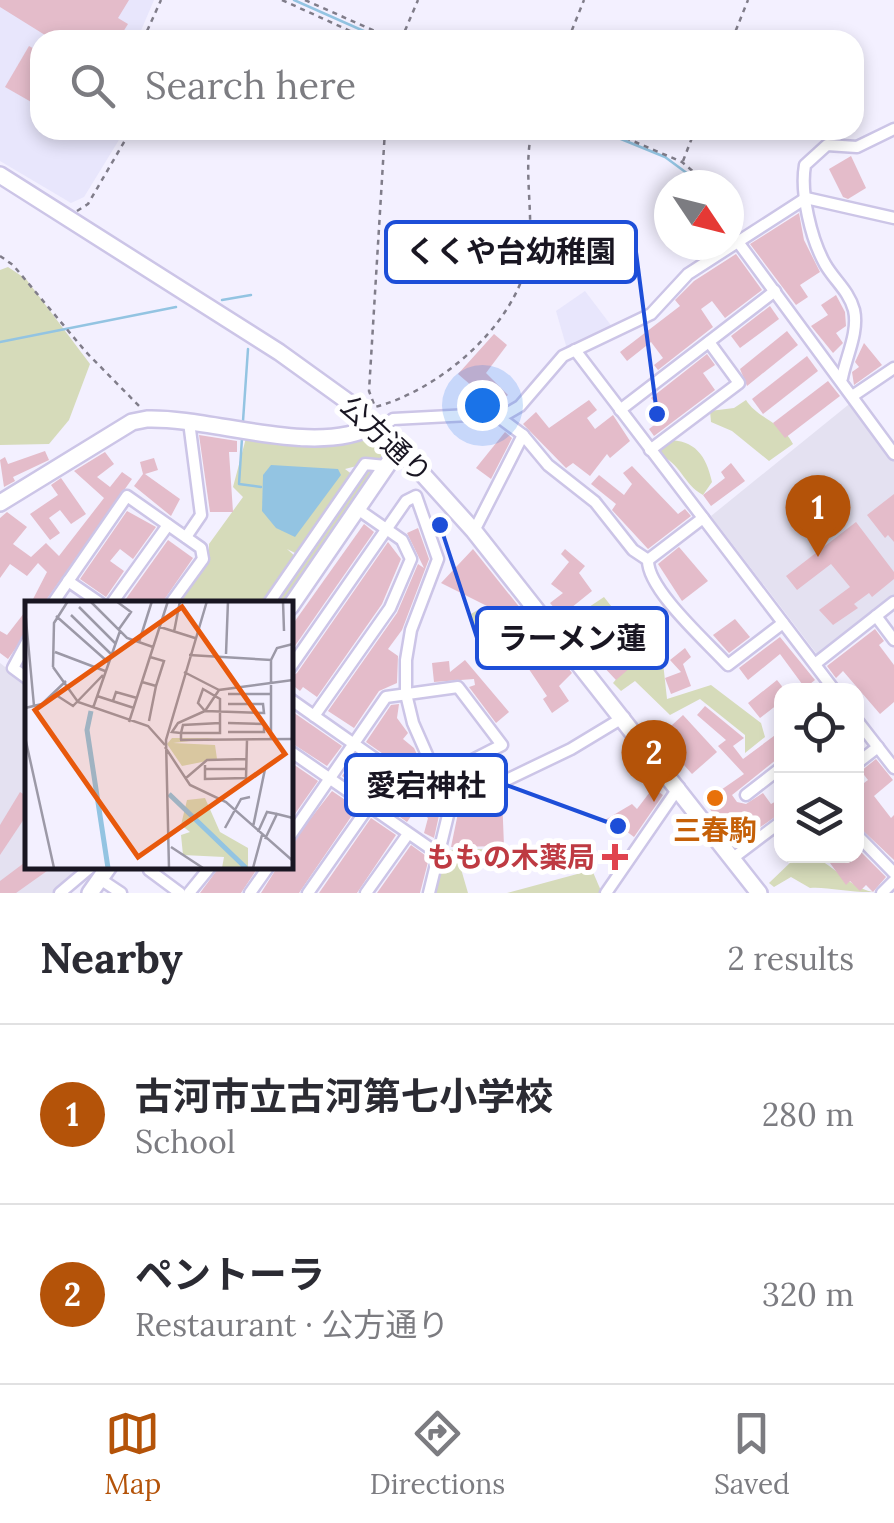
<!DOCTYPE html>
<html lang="en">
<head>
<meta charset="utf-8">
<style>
  body { margin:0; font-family:Lora,"Noto Sans JP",serif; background:#f7f7f7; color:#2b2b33 }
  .controls { position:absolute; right:30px; bottom:30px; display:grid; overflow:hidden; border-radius:20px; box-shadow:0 5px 15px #0003 }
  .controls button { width:90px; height:90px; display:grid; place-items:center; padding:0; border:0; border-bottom:2px solid #e1e1e2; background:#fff; color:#2b2b33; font:50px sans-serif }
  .compass { position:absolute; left:654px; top:170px; width:90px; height:90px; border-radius:50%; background:#fff; box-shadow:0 5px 15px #0003; rotate:125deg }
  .you { position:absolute; left:482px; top:405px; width:35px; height:35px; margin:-25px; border:8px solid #fff; border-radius:50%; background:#1a73e8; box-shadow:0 0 0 15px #1a73e833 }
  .badge { display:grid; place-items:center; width:65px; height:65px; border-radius:50%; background:#b45309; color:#fff; font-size:32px; font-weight:700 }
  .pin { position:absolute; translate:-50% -82px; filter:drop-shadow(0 2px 5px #0008) }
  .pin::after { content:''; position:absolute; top:52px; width:35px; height:30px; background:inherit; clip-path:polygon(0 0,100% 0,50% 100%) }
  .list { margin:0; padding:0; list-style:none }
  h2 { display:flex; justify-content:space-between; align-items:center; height:130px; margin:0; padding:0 40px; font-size:42px }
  h2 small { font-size:32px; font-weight:400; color:#7c7c81 }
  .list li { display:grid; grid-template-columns:65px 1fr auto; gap:30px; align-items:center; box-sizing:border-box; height:180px; padding:0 40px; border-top:2px solid #e1e1e2 }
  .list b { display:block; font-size:38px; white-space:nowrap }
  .list p { margin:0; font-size:32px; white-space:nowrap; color:#7c7c81 }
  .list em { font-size:32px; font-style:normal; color:#7c7c81 }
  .icon { flex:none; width:55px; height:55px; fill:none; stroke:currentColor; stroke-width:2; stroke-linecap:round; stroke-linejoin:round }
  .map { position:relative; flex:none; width:894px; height:893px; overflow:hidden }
  .search { position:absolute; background:#fff; box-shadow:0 5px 15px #0003; left:30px; right:30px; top:30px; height:110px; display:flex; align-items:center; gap:25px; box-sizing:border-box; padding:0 35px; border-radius:30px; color:#7c7c81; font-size:38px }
  .sheet { height:490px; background:#fff }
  nav { display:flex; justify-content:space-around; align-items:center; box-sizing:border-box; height:140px; border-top:2px solid #e1e1e2; background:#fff; font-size:28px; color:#7c7c81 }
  nav a { display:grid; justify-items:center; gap:5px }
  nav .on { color:#b45309 }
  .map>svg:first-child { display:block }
  .commercial { fill:#e8e6fc }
  .built { fill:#e4e1f1 }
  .green { fill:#d6dbba }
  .water { fill:#93c4e2 }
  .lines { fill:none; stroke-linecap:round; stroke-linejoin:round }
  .stream { stroke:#93c4e2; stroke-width:2.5 }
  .building { fill:#e4bcca }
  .street-casing { stroke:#ccc5e7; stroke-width:15 }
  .secondary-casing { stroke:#ccc5e7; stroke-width:20 }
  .path { stroke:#807d8a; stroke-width:2.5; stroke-dasharray:5 5; stroke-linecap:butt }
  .street { stroke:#fff; stroke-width:10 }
  .secondary { stroke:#fff; stroke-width:15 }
  .food-dot { fill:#e8710a; stroke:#fff; stroke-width:4 }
  .health-dot { fill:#e0444e; stroke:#fff; stroke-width:4 }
  .labels { text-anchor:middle; stroke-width:10; stroke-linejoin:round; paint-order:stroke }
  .street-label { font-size:28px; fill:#191622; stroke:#fff }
  .food-label { font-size:28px; font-weight:bold; fill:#c56008; stroke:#fff }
  .health-label { font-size:28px; font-weight:bold; fill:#be3a42; stroke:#fff; text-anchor:end }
  .inset-river { fill:none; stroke:#93c4e2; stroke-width:5 }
  .inset-road { fill:none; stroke:#9c99a7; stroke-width:2.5 }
  .view { fill:#e8590c; fill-opacity:0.15; stroke:#e8590c; stroke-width:5 }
  .inset-edge { fill:none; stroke:#191622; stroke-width:5 }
  .leader { fill:none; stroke:#1d4ed8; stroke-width:4 }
  .callout-dot { fill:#1d4ed8; stroke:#fff; stroke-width:4 }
  .callout { fill:#fff; stroke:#1d4ed8; stroke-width:4 }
  .callout-label { font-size:30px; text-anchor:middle; font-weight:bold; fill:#191622 }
</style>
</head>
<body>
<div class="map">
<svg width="894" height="893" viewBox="0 0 894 893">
  <rect width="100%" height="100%" fill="#f3f0ff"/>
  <g class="commercial">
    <polygon points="0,0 154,0 137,40 40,40 40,130 125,130 84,197 71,203 0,161"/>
    <polygon points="585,291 613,328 567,349 556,311"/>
  </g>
  <g class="built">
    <polygon points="853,401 894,459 894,598 821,654 816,653 711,516"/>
    <polygon points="0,663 27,684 28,866 86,866 54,893 0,893"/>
  </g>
  <g class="green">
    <polygon points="8,267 26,279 90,364 69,420 49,444 0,445 0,270"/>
    <path d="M 746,400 C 758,419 782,422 793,444 L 769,461 L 732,431 L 711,422 L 710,411 L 734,408 Z"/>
    <polygon points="246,438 380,441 384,459 345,469 353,475 297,554 287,549 296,557 263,603 176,603 209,557 209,544 243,497 233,487"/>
    <path d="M 667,440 C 695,440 706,455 712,482 L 703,495 C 683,484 681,463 658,454 L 658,446 Z"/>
    <polygon points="371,467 388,479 290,622 290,603 277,603"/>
    <path d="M 604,597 L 615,611 L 615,624 L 636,634 L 642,630 L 661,644 L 667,699 L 711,685 L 761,723 L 765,737 L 745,753 L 745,735 L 700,699 L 670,715 L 635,681 L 621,691 L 613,683 L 630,663 C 617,651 611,643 601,631 L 585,643 L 568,621 Z"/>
    <polygon points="483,607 527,637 482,654 469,615"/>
    <polygon points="490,849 491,854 459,862 468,893 434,893 445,850"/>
    <path d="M 808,856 C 834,862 845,886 873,892 C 853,893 823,886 810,888 L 791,877 L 774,887 L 769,883 L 793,860 Z"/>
    <polygon points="592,870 602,893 507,893"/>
  </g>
  <polygon class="water" points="271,465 338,469 341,475 295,537 276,528 262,511 263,475"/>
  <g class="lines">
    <g class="stream">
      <polyline points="294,0 384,40"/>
      <polyline points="599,130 665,157 703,185"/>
      <polyline points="729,222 736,234"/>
      <polyline points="222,300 251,295"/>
      <polyline points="0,342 176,307"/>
      <polyline points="243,421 248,349"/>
      <polyline points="242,438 239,484 261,487"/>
    </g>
  </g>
  <g class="building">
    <polygon points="0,0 129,0 118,18 128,24 118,40 108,35 105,40 53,40 0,7"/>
    <polygon points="29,46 40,52 40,107 5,87"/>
    <polygon points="851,156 866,188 848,199 843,197 829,169"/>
    <polygon points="799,213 804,240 820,272 800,285 808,297 796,305 750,244"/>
    <polygon points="736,254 762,290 725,318 712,301 701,309 713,327 658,370 654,365 663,358 651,342 627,361 620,352 680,306 675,300 694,281"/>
    <polygon points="836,295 845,312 846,326 836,333 843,343 833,353 811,326 828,315 821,305"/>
    <polygon points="770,306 779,319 740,348 731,336"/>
    <polygon points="787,331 798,345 747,386 740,369"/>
    <polygon points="494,334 507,345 486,373 508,395 494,405 458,374"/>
    <polygon points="864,343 882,365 854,385 852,372 859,367 855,362"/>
    <polygon points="707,354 715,365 703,373 715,390 654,436 649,429 666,416 651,398"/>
    <polygon points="807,356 818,371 763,414 752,399"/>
    <polygon points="828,381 840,396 785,438 773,423"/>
    <polygon points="589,400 597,410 587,418 595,429 613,415 630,441 610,458 607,454 590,476 573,463 566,468 523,424 536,412 549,428"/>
    <polygon points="505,432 512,438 491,479 476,468"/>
    <polygon points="199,435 237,441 237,452 229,452 233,512 210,512"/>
    <polygon points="45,451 49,460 13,477 15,481 4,487 0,460 5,457 8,464"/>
    <polygon points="105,452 114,464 97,477 110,487 122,472 132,479 44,603 31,603 47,572 38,563 27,576 10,564 0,578 0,518 7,512 27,527 13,544 31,557 46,543 59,556 104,498 74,471"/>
    <polygon points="154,458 158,470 145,474 180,499 171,516 134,486 143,474 140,462"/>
    <polygon points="731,463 745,481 711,506 703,495 725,478 721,472"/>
    <polygon points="632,466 678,514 685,509 691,516 648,549 612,510 616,504 591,484 599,475 624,495 632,484 623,473"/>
    <polygon points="61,478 86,514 71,524 60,510 49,518 60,533 50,540 30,514 58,495 51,485"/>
    <polygon points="894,494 894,542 888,535 885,538 867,515"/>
    <polygon points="127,511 156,527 133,559 120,549 110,561 124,571 106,597 80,579"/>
    <polygon points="856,522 894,572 894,579 872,597 869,593 854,604 858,608 833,625 819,610 850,587 831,564 797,590 786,576"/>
    <polygon points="364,524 374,532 290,653 290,628"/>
    <polygon points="418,528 429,559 402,630 388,649 398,656 397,683 379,691 354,728 328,711 397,613 418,564 424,568 407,533"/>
    <polygon points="168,540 193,558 162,603 123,603"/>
    <polygon points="388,542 401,559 382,604 317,697 303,687 300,691 290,683 290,677 297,673"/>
    <polygon points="679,547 708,581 682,601 658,564"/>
    <polygon points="473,549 544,638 529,649 541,667 556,653 572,673 559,686 569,701 552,713 543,699 547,696 514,647 529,637 495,610 441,583"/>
    <polygon points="565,549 585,566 579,573 592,591 561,616 550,603 563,593 551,584 569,562 561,554"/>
    <polygon points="28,608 28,631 8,659 0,653 0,631 7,635"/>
    <polygon points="735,619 750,637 729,653 713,635"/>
    <polygon points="875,629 884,641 879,645 894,665 894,702 880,714 843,671 836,678 827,666"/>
    <polygon points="601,633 616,650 628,640 635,650 624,659 631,667 616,680 585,647"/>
    <polygon points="780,637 815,680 805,688 780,654 748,680 739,668"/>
    <polygon points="685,648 691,657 683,664 691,686 671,694 665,678 681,672 670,660"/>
    <polygon points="465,660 509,712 496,723 469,687 475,685 474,679 434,682 432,663 449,661 450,672"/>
    <polygon points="777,680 785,690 782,690 782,701 760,718 748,703"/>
    <polygon points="399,704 397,718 408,733 403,739 414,748 422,765 414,773 392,753 389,758 366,742 391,705"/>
    <polygon points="705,706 744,738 733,746 743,759 782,730 782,755 732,795 737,802 746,804 763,793 771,804 782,798 782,812 749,835 730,813 717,820 705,801 744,774 718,746 726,740 697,715"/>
    <polygon points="290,710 342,746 327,766 290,742"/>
    <polygon points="683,715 717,752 692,774 659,737"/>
    <polygon points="356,756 406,791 427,800 423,806 440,811 434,838 424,833 428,818 416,809 407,822 342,776"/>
    <polygon points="876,759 893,780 874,796 891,818 894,815 894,860 856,824 856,789 868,780 861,771"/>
    <polygon points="290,762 318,781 290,821"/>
    <polygon points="653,788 663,795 634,837 626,831 614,836 605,820 632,804 637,809"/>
    <polygon points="332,791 357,808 299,893 261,893 278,866 290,866 290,845"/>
    <polygon points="20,792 28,797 28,813 0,855 0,825"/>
    <polygon points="502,796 504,846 451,847 458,813 474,806 492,806 491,797"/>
    <polygon points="371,818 396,835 357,893 319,893"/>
    <polygon points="411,845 429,858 420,893 377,893"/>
    <polygon points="856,847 886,877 873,892 866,885 860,891 850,881 846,885 830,863 838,856 856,856"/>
    <polygon points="28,860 28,866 54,866 16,893 0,893 0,881"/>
    <polygon points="220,866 259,866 241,893 200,893"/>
  </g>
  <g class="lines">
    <g class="street-casing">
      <g id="street">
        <polyline points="738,242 894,454"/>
        <polyline points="575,350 835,691"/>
        <path d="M 842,378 C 846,357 859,332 854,310 C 849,291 834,280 825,264 C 811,239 800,193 805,165 L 827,145 L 857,147 L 894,129"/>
        <polyline points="854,395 894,368"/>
        <polyline points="620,410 775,291"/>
        <polyline points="379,429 393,419 508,413 520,406 563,356 651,314 688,274 806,198 894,218"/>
        <polyline points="523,435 548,465 595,502 633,550 648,560 703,518"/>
        <polyline points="650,450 739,383 709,342"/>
        <polyline points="474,531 523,435 496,415"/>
        <polyline points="186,537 201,515 189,422"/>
        <path d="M 648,560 C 647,589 707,642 728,665 L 783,623"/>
        <polyline points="68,581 100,603"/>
        <polyline points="53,603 127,496 201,548 203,559 171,603"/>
        <polyline points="112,603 168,525"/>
        <polyline points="269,603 365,464 386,466"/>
        <polyline points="876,616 894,640"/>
        <polyline points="28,640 13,668 28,679"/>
        <polyline points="815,664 894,602"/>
        <polyline points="290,668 406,501 416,496 438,559 411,630 406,660 406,694 413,723 450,807 429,893"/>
        <path d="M 290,699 L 411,784 L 433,773 L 445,774 L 502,745 L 458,687 L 386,697 C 354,743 322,790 290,836"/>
        <polyline points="314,716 390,608 411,559 402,540 356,508"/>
        <polyline points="856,719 894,768"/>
        <polyline points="290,751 440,855"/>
        <polyline points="856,764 878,747"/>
        <polyline points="746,795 782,767"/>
        <polyline points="450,807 571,749 624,717"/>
        <polyline points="856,834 894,873"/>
        <polyline points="733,858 782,821"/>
        <polyline points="153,866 149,870 180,893"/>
        <polyline points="100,879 121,893"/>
        <polyline points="60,893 92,866"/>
        <polyline points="189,893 211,866"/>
        <polyline points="250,893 269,866"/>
        <polyline points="308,893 369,806"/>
        <polyline points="366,893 408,834"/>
        <polyline points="606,893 679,787"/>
        <polyline points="882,893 894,881"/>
      </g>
    </g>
    <g class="secondary-casing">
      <g id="secondary">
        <polyline points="0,175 279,352 347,401 399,448 474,531 759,893"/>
        <path d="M 0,503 L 132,422 L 147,419 C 213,417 316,458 375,425"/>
        <polyline points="290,607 399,448"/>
        <polyline points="90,893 109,866"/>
      </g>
    </g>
    <g class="path">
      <polyline points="282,0 370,40"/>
      <polyline points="305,0 395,40"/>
      <polyline points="143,40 161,0"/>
      <polyline points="401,40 418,0"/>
      <polyline points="568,40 584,0"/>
      <polyline points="732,40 748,0"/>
      <path d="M 385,130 L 369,391 L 375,407 C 437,391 513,328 527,262 C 536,219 522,173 532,130"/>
      <polyline points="607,130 682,162 709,185"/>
      <polyline points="683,161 695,130"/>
      <polyline points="77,211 88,204 131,130"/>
      <polyline points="729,213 738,229"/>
      <polyline points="0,256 13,265 86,352 141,408"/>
    </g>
    <use href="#street" class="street"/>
    <use href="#secondary" class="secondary"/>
  </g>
  <circle class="food-dot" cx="715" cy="798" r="10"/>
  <path class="health-dot" d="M610 842h10v10h10v10h-10v10h-10v-10h-10v-10h10z"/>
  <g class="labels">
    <g class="street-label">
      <text transform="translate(386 439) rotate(43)" y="10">公方通り</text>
    </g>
    <g class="food-label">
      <text x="715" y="840">三春駒</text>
    </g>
    <g class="health-label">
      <text x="595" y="867">ももの木薬局</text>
    </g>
  </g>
  <g transform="translate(25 601)">
    <rect width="268" height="268" fill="#f3f0ff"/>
    <path d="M 147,137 L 191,137 L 148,142 L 190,144 L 192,158 L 157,165 L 142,143 ZM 180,197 L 195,231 L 223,247 L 223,267 L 197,267 L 199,256 L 158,254 L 156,234 L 165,231 L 156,224 L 162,199 Z" fill="#d6dbba"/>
    <path class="inset-river" d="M 66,110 L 62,129 L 83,267M 144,193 L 221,267"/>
    <path class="inset-road" d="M 65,0 L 102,37 L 128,46M 91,0 L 106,11 L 94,28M 258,0 L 259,30M 54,6 L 90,42M 0,8 L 9,105M 46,14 L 86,53M 31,15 L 83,61M 135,26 L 170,37M 149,31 L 155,0M 114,41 L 127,0M 30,51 L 80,70M 201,53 L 203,0M 164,54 L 246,59 L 252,47 L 268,43M 125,56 L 139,60 L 131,85M 28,66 L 53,101 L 123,125 L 140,144M 28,66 L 29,22 L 43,0M 159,71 L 194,89M 117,81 L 131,85 L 124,120M 203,93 L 246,93M 31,94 L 48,105 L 78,74M 72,95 L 109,107M 88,100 L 91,91 L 112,97M 0,107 L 17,103 L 41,80M 68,107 L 95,30M 180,110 L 239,112 L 238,103 L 203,103M 104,121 L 143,0M 203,131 L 239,131 L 239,123 L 203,122M 156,132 L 195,132 L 195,98 L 178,88 L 173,102 L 180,110M 156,132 L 158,124 L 195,122M 0,136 L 29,267M 155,139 L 268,138M 156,139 L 156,132 L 147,131 L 153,122 L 180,110 L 194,89 L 268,79M 246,139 L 246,59M 140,146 L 165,184 L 201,201 L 268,260M 180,164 L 180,178 L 221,177 L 222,139M 180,168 L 222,168M 161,177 L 182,159 L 222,158M 228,226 L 240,168M 200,227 L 216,198 L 225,196M 233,231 L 242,211 L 252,213M 240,238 L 252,213 L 268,217M 146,246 L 178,267M 144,267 L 141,139 L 182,0M 228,267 L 237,234"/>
    <path class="view" d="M 157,6 L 260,153 L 113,256 L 10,109 Z"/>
    <rect width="268" height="268" class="inset-edge"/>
  </g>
  <path class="leader" d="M657 414L636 252M440 525L477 638M618 826L506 785"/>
  <g class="callout-dot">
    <circle cx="657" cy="414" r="10"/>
    <circle cx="440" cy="525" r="10"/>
    <circle cx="618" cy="826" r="10"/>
  </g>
  <g class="callout">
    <rect x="386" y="222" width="250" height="60" rx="10"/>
    <rect x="477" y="608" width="190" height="60" rx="10"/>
    <rect x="346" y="755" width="160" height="60" rx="10"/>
  </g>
  <g class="callout-label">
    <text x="511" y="262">くくや台幼稚園</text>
    <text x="572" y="649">ラーメン蓮</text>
    <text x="426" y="796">愛宕神社</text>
  </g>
</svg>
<div class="controls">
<button><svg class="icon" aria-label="locate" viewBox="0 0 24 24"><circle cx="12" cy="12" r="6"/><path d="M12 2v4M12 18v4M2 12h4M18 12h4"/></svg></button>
<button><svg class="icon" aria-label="layers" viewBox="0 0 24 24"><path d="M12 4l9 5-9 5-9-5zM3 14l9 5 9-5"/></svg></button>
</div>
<svg class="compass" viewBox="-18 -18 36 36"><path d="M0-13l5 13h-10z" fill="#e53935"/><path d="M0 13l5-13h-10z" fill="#7c7c81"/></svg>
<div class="you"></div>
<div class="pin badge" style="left:818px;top:557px">1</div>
<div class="pin badge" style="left:654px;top:802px">2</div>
<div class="search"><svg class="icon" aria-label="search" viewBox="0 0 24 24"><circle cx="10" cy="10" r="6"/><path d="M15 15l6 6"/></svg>Search here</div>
</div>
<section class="sheet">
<h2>Nearby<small>2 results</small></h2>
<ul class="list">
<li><span class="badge">1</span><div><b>古河市立古河第七小学校</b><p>School</p></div><em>280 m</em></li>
<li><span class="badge">2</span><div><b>ペントーラ</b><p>Restaurant · 公方通り</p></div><em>320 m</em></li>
</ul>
</section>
<nav>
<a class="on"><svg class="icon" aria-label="map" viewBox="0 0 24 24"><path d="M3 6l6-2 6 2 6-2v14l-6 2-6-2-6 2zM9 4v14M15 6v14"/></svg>Map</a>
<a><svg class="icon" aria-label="directions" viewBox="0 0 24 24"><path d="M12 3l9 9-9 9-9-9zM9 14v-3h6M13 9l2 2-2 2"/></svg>Directions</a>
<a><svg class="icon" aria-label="saved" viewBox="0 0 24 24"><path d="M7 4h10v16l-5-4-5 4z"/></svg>Saved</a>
</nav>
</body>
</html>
